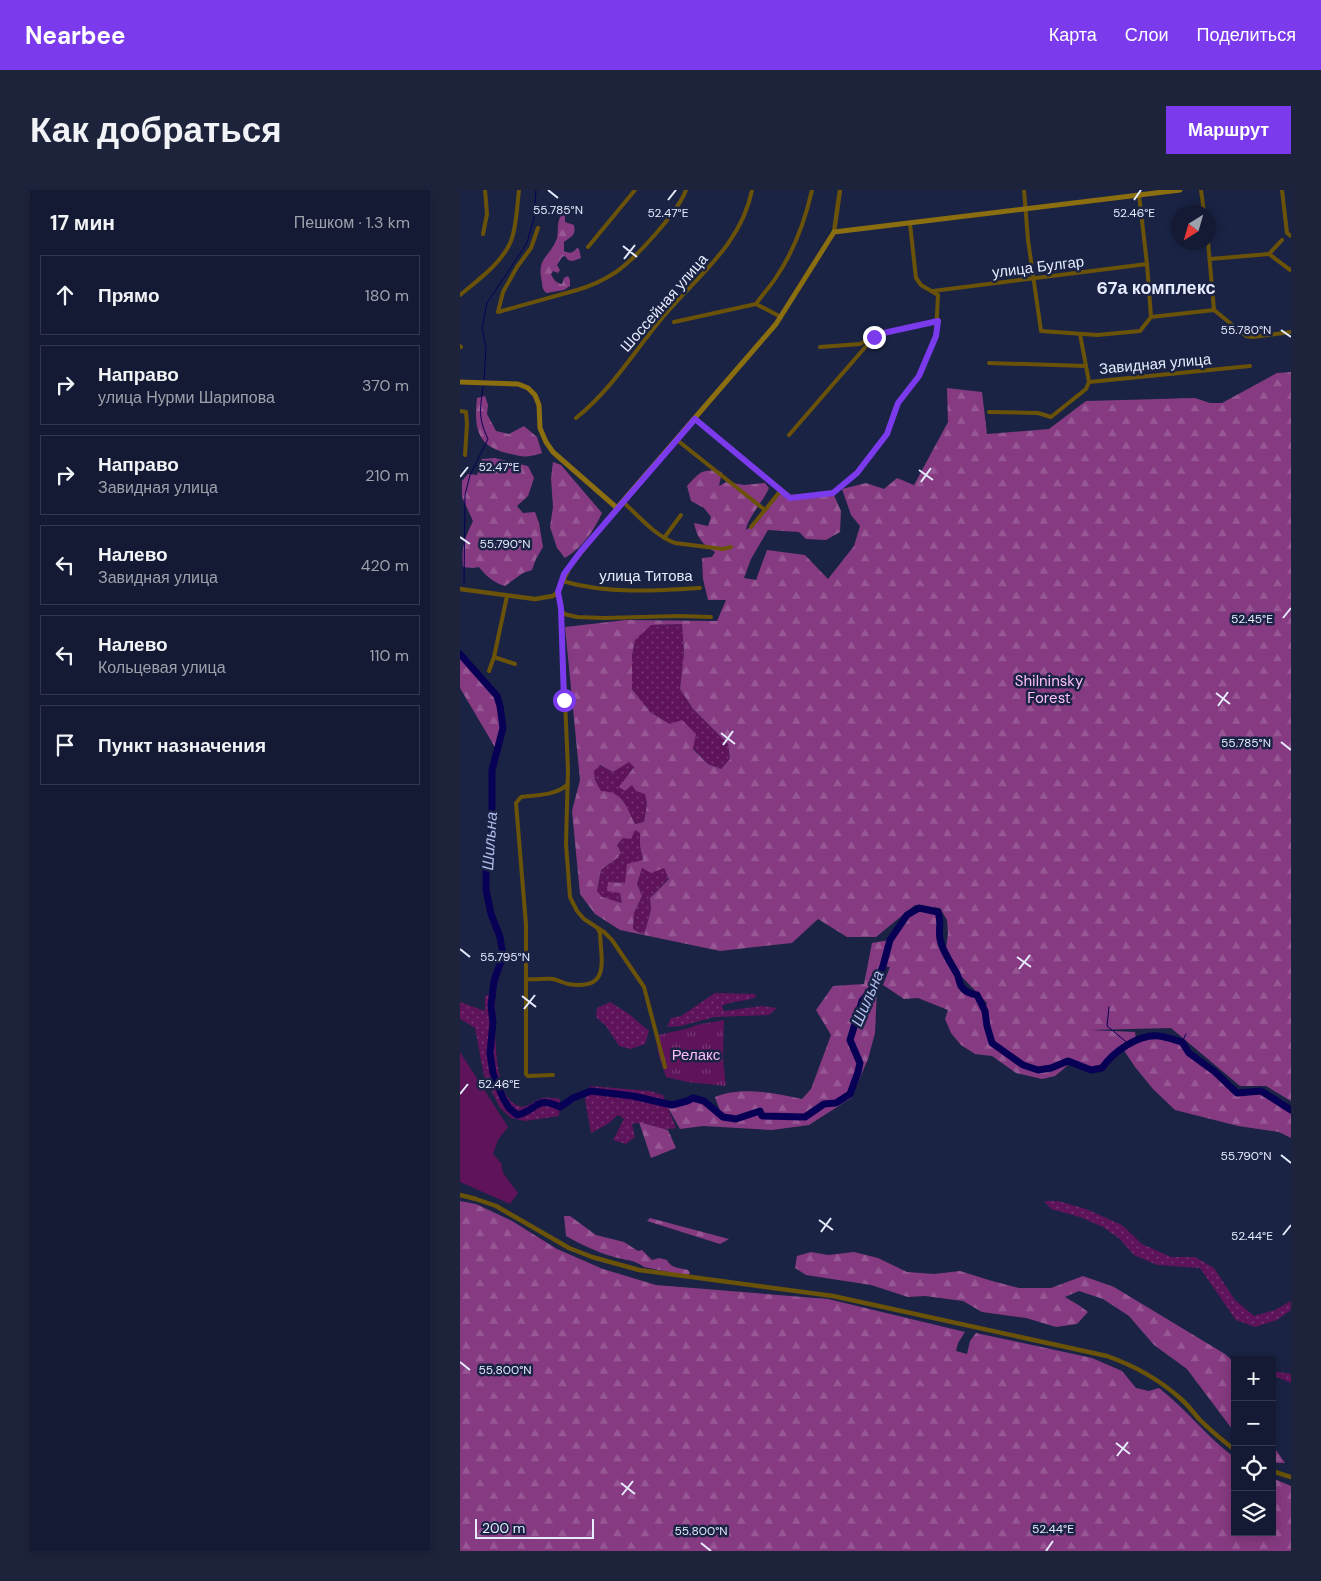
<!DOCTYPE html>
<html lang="ru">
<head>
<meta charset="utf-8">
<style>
  body { margin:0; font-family:"DM Sans",sans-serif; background:#1d233b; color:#f1f3f6 }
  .controls { position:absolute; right:15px; bottom:15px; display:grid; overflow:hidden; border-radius:0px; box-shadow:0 2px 12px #0003 }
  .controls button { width:45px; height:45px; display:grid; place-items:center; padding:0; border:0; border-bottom:1px solid #33384e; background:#141a33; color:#f1f3f6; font:25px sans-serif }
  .compass { position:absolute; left:711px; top:15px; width:45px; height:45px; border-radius:50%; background:#141a33; box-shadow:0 2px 12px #0003; rotate:217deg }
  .scale { position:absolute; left:15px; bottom:12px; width:119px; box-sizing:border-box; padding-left:5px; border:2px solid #e6ecfe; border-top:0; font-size:14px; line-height:18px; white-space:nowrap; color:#e6ecfe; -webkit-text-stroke:4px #1a2344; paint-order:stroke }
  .stop { position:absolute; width:15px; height:15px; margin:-11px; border:4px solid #7c3aed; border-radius:50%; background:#fff }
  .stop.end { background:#7c3aed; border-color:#fff; box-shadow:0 1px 5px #0008 }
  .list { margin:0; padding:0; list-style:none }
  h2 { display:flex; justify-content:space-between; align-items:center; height:65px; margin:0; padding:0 20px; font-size:21px }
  h2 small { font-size:16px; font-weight:400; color:#9da1ac }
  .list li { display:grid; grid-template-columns:32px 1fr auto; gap:15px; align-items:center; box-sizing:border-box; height:80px; margin:0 10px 10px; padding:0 10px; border:1px solid #33384e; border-radius:0px }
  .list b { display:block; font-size:19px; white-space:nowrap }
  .list p { margin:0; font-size:16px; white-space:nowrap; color:#9da1ac }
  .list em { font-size:16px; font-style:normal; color:#9da1ac }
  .icon { flex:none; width:28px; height:28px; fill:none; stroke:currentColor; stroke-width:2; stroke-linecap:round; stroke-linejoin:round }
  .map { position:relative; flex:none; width:831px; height:1361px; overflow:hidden; border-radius:0px }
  header { display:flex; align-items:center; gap:30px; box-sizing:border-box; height:70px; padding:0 25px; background:#7c3aed; color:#fff }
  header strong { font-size:24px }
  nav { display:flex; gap:28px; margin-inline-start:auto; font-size:18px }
  .intro { display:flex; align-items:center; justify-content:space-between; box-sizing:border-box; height:120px; padding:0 30px }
  h1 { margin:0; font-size:35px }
  .button { padding:12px 22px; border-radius:0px; background:#7c3aed; color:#fff; font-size:18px; font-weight:700 }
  main { display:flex; gap:30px; padding:0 30px }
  aside { flex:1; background:#141a33; border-radius:0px; box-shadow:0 2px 12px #0003 }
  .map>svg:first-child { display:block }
  .grass { fill:url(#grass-dots) }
  .forest { fill:url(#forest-firs); fill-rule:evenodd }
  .park { fill:url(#park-tufts) }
  .garden { fill:#5e135b }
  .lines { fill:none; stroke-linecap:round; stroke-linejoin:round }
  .stream { stroke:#080054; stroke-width:1 }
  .river { stroke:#080054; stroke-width:7 }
  .minor { stroke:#6a5308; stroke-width:4 }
  .tertiary { stroke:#6a5308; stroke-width:4.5 }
  .secondary { stroke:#8a6e0f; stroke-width:5 }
  .route { stroke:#7c3aed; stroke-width:6 }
  .ticks { fill:none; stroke:#e6ecfe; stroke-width:2 }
  .labels { text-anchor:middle; stroke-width:5; stroke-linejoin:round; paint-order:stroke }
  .street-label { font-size:15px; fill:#e6ecfe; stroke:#1a2344 }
  .park-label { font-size:15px; fill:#fdbff6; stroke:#1a2344 }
  .water-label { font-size:16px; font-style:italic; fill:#aebdeb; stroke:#1a2344 }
  .quarter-label { font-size:18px; font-weight:bold; fill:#e6ecfe; stroke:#1a2344 }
  .ticks-label { font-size:12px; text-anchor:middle; fill:#e6ecfe; stroke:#1a2344; stroke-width:5; stroke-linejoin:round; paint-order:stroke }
</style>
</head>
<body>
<header>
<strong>Nearbee</strong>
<nav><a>Карта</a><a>Слои</a><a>Поделиться</a></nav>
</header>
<div class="intro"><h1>Как добраться</h1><a class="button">Маршрут</a></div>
<main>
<aside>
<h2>17 мин<small>Пешком · 1.3 km</small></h2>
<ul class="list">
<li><svg class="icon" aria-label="ahead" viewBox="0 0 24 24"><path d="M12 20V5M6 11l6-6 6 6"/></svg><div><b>Прямо</b></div><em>180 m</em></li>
<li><svg class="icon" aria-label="right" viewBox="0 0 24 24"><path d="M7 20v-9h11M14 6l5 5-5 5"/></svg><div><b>Направо</b><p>улица Нурми Шарипова</p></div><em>370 m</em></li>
<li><svg class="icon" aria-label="right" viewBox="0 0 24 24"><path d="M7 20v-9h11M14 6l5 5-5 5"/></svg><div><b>Направо</b><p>Завидная улица</p></div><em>210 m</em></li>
<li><svg class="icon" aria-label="left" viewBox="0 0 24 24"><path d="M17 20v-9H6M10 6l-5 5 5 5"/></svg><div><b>Налево</b><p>Завидная улица</p></div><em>420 m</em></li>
<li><svg class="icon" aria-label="left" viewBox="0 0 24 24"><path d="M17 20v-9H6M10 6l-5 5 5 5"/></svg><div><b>Налево</b><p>Кольцевая улица</p></div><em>110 m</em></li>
<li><svg class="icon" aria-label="arrive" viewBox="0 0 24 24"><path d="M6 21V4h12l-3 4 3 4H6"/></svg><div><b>Пункт назначения</b></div></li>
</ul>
</aside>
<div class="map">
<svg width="831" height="1361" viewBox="0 0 831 1361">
  <defs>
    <pattern id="grass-dots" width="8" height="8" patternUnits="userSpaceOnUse" patternTransform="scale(1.25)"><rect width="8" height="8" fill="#5e135b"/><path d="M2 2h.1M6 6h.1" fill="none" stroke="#753674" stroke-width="1.8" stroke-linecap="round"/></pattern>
    <pattern id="forest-firs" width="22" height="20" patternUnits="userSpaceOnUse" patternTransform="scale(1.25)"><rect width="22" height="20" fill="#863a81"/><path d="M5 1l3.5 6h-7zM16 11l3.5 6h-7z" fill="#975794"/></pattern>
    <pattern id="park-tufts" width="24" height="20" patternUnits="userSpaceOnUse" patternTransform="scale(1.25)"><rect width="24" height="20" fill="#5e135b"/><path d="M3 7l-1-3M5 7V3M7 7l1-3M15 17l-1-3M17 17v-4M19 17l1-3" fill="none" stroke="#753674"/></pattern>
  </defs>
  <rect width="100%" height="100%" fill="#1a2344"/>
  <g class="grass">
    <polygon points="222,434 224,462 220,499 233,519 268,554 270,569 261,579 248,574 210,534 190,522 172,499 172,465 175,449 191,435"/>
    <path d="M 169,571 L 174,576 L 170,582 C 172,595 172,599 185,604 L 187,614 L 184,632 L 175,634 C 166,616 164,602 141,602 L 135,590 L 134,581 L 139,575 L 153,582 Z"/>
    <path d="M 175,640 L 181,643 L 180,656 L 183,670 L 166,693 L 149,692 L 161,703 L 162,713 L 142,707 L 137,702 L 141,680 C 148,674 156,671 161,663 L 157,655 L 163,647 Z"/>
    <polygon points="182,678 204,678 209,688 190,708 191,720 184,745 173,739 174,723 182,706 177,694"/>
    <path d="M 35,803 C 36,827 30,908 59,916 C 67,919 73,911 80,909 C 86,907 94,908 100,909 L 99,926 L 65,931 L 51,928 L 40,918 L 24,886 L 15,838 L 0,829 L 0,812 L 25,821 L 25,806 Z"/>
    <path d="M 255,803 L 295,804 L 296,807 C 285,812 273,810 262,816 L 264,821 L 302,816 L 317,818 L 309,825 L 254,827 L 221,836 L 207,837 L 211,828 L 221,826 Z"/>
    <polygon points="150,812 169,824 189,841 185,854 171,859 159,856 146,836 136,827 137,818"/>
    <path d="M 130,896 L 190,901 L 203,905 L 216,938 C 199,943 188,929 172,934 L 175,947 L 166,954 L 153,950 L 164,929 L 158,925 L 148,934 L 131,943 L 125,910 Z"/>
    <polygon points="584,1011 598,1011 626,1019 662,1035 682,1054 711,1067 735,1067 754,1078 775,1110 794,1126 815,1120 831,1111 831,1120 817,1130 795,1137 776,1130 740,1078 697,1075 674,1065 660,1049 643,1037 620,1027 591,1019"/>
    <polygon points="812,1181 831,1184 831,1193 812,1185"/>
  </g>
  <g class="forest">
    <path d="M 101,25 L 105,25 L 105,32 L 114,35 C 116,46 112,46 104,52 L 104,61 C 110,64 113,63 117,58 L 119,59 L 121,68 L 113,71 L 108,70 L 105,66 L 102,67 L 97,75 L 100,80 L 98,83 L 93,81 L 91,84 C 93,89 96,93 102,94 L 104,88 L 108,86 L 110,90 L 110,96 L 104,100 L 86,103 C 83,100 82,97 82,92 C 76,67 90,68 97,48 C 99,40 96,35 101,25 Z"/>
    <path d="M 831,182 L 831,911 L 806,896 L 780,896 L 711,838 L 630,840 L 675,842 L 676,850 L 698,846 L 722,852 L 729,863 L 755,882 L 777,903 L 801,901 L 831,920 L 831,948 L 819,942 L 778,936 L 715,920 L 693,899 L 675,877 L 663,859 L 651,866 L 642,878 L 631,880 L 608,871 L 607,876 L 595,886 L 582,889 L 556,883 L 532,866 L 515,864 L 501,855 L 491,843 L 485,829 L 488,820 L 458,808 L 444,809 L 423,795 L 430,777 L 423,776 L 415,795 L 417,799 L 415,843 L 408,869 L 391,908 L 349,935 L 312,940 L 243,936 L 220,939 L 205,912 C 214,915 224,913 233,908 L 244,911 L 262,926 L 255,907 C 282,896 315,903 342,909 L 351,899 L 371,845 L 356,820 L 373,796 L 404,794 L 412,753 L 430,750 L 447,725 L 459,718 L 478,722 C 482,733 478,738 480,749 C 482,761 491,773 497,784 C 499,788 499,792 501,795 C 504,801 511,804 517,805 L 525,820 L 527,813 L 502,787 L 486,758 L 488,743 L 487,730 L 480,718 L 455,715 L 416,747 L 387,747 L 358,729 L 332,753 L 260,761 L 160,740 L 135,724 L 120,704 L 112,621 L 120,590 L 105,437 L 166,430 L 257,431 L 266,410 L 248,410 L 243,389 L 242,368 L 252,367 L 255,362 C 243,355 237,348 234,333 L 248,336 L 251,327 L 244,318 L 231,311 L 227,296 C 240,282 242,278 262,282 L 259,296 L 266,292 L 284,295 L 305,293 L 309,298 C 303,312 288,327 286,340 L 292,336 L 321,300 L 331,307 L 373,303 L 381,321 L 380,342 L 366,350 L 346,349 L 339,342 L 308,340 L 291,369 L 284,388 L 296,390 L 307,360 L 345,365 L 368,389 L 394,356 L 400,336 L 391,325 L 382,299 L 406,293 L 424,299 L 437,288 L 454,295 L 488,232 L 487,198 L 522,202 L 527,244 L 589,239 L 626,211 L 735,208 L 750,213 L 762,213 L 817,183 ZM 222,434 L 224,462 L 220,499 L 233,519 L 268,554 L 270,569 L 261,579 L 248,574 L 233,559 L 236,544 L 222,530 L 210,534 L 190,522 L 172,499 L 172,465 L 175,450 L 191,435 ZM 169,572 L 174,577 L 159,597 L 165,601 L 172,595 L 176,601 L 185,604 L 187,614 L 184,632 L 175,634 C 166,616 164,602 141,601 L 135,590 L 134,581 L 140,575 L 153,582 ZM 175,640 L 180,643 L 180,656 L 183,670 L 167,674 L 165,693 L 148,692 L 147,701 L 160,703 L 162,713 L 142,707 L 137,701 L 141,680 C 148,674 156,671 161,663 L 157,655 L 163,648 L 171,649 ZM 182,678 L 191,683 L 204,678 L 209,689 L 190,708 L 191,720 L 184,745 L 173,739 L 174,723 L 182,706 L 177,694 Z"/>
    <path d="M 25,206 L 28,215 L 27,224 L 36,241 L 49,244 L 64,236 L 77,247 L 82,263 C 67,268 62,267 47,263 C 16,256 14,236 17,208 Z"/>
    <path d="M 35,268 L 68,276 L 74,288 L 68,306 L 57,316 L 63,323 L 75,322 L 79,333 L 83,357 L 76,369 L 72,380 L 63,383 L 45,396 C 34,393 26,386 19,377 L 13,378 L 3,377 C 1,357 5,348 13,331 L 2,307 L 2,291 L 8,284 L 17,285 L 22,269 Z"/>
    <path d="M 93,272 L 101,275 L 142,323 C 133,342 123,357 105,368 L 97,358 L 90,337 L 93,317 L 91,288 Z"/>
    <path d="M 0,464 C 20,488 42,501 43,536 C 43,543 39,552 36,559 L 0,498 Z"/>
    <polygon points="179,932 208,940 216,958 191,968"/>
    <path d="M 0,1011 L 16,1014 L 52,1031 L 97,1059 L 143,1079 L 196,1095 L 368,1109 L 505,1142 L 498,1153 L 496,1161 L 507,1164 L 510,1151 L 516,1143 L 632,1168 L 662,1181 L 676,1198 L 689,1201 L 699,1198 C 726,1219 747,1247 775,1268 L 775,1342 L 812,1342 L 812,1288 L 831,1296 L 831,1361 L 0,1361 Z"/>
    <path d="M 104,1026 L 110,1026 L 136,1045 L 164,1052 L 178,1061 L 182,1060 L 192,1070 L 199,1068 L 207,1070 C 211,1078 219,1078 228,1080 L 230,1083 L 227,1086 L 184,1077 C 176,1070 164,1070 154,1067 C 137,1062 122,1055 106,1046 Z"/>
    <polygon points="190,1028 269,1049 260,1054 187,1031"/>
    <polygon points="351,1062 368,1065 394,1062 418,1068 447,1082 474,1084 500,1081 532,1091 559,1098 591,1098 623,1086 654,1097 765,1164 775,1173 775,1243 727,1179 694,1155 669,1126 643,1109 619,1101 605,1107 620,1116 628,1122 617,1134 596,1137 566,1128 522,1122 503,1111 465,1106 448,1107 411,1095 346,1085 335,1078 337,1066"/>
    <polygon points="812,1254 825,1273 812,1273"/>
  </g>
  <path class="park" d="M 264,830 L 263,868 L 266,896 L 227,892 L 206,887 L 199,866 L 195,846 C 204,843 231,839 236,835 Z"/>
  <polygon class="garden" points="0,862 48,937 38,950 33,964 41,973 43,983 58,1003 50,1014 0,992"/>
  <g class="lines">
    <g class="stream">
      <polyline points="24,190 26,158 22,138 27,113 67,53 74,28 76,0"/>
      <path d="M 4,394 L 5,305 L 10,285 L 28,249 C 18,228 20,219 23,197"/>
      <polyline points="649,817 647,836 670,855"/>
      <polyline points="722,852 726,844"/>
    </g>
    <path class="river" d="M 0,464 L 37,506 L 40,516 L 43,538 L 32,580 L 32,638 L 26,677 L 26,700 L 31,724 L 40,747 L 43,765 L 34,791 L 31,816 L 33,832 L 30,863 L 33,883 L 43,908 L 49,918 L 57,925 C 79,920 75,905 100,917 L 113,908 L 131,901 L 173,906 L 212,915 L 227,911 L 233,908 L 244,911 L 263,927 L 276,929 L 300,921 L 302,926 L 345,927 L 364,914 L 376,913 L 390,904 L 398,882 L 400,873 L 390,850 L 402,811 L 415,795 L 423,776 L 430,750 L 447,725 L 459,718 L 478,722 C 482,733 478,738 480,749 C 482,761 491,773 497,784 C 499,788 499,792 501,796 C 504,801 511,804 517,805 L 525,821 L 527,836 L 532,853 L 563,875 L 578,880 L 591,878 L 608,871 L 631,880 L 642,878 C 653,862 678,844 699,846 C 707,847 715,850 722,852 L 729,863 L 755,882 L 777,903 L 801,901 L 831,920"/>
    <g class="minor">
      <polyline points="564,0 568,50 581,141 637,145 680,141 691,127 754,120 786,146 793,147 831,142"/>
      <polyline points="741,0 744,22"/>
      <polyline points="822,0 827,43 831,46"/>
      <polyline points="679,5 687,74 691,127"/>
      <path d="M 78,38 L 71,58 L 57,77 L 43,102 L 38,122 L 117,100 C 131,96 144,90 156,82 C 176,68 218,22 226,0"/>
      <polyline points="23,44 27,24 25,0"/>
      <polyline points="822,50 809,64 830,80 831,79"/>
      <polyline points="748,52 754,120"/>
      <polyline points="128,57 175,0"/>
      <polyline points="750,69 809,64"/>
      <polyline points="473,101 687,74"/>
      <path d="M 0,105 C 18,90 42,73 51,51 C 57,35 57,16 59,0"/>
      <path d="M 296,114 C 302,105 309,98 315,89 C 333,63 345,31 352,0"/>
      <polyline points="214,132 296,114 321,127"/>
      <polyline points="0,156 1,157"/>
      <polyline points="360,157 400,154 419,144 478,131"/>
      <polyline points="529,173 626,176"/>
      <polyline points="629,192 790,176"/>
      <polyline points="0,221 6,222 7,234 5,265"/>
      <polyline points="529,222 578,223 591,227 626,199 629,192 620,144"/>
      <path d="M 116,228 C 149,202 172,165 198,133 C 232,90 281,57 292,0"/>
      <polyline points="235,229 330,307 373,303 397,283 427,244 438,213 459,186 476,145 478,105 461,95 456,88 450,34"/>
      <polyline points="329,245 414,147"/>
      <polyline points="217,250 305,320 321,300"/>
      <path d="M 163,312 C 179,326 194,345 215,353 L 263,359 L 271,357"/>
      <polyline points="291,337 305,320"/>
      <polyline points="204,348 221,325"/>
      <path d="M 102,391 C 147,404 194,401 240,398"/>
      <polyline points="98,402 101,419 108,579 106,654 110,707 117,721 124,729 144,742 152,750 184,797 205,877"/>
      <polyline points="101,419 104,424 117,427 144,428 219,426 251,427"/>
      <polyline points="34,467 55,474"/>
      <polyline points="29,481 34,467 47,406"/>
      <path d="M 67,789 C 76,790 86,788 93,789 C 99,790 103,793 108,794 C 151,801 141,771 140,743 L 138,739"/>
      <path d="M 93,885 L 68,886 L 66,884 L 66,735 L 56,613 L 61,607 C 76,605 96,606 108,594"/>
    </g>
    <g class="tertiary">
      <polyline points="374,42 380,0"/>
      <polyline points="0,399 75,409 93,406 98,402 110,376 157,318"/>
      <path d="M 0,1005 L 16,1009 L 36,1016 L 109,1058 L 132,1067 L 179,1080 L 373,1106 L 647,1166 C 675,1176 699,1189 721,1209 C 728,1215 733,1222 739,1229 C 750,1240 762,1250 775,1260"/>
      <polyline points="812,1281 831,1287"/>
    </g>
    <polyline class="secondary" points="0,192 58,194 68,198 75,205 79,215 80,238 86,252 93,262 157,318 316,134 374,42 720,0"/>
  </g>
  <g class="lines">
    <polyline class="route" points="104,510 101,418 98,402 104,384 121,361 235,229 330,308 373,303 397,283 427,244 438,213 459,186 476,146 478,131 419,144 414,147"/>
  </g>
  <path class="ticks" d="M 88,0 L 98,8M 208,10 L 216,0M 674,10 L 681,0M 163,56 L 177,67M 164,69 L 175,55M 821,140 L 831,147M 459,280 L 473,290M 0,287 L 8,277M 461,292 L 471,278M 0,347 L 10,354M 823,428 L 831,418M 756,503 L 770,514M 758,516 L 768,502M 261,543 L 275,554M 821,552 L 831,560M 263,555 L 273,541M 0,759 L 10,767M 557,767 L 571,777M 559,779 L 570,765M 62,806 L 76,817M 64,819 L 75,805M 0,904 L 8,894M 821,965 L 831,973M 359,1030 L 373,1040M 361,1042 L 371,1028M 823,1045 L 831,1035M 0,1172 L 10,1180M 656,1253 L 670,1264M 657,1266 L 668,1252M 161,1293 L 175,1304M 162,1305 L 173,1291M 241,1353 L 251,1361M 586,1361 L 593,1351"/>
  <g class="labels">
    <g class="street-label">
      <text transform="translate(578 77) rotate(-7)" y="5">улица Булгар</text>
      <text transform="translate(204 113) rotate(-49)" y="5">Шоссейная улица</text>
      <text transform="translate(695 174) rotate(-5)" y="5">Завидная улица</text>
      <text x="186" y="391">улица Титова</text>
    </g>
    <g class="park-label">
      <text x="589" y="496">Shilninsky<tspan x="589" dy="17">Forest</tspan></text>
      <text x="236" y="870">Релакс</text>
    </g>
    <g class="water-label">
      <text transform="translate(29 651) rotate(-86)" y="6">Шильна</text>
      <text transform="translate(407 808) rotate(-67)" y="6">Шильна</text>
    </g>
    <g class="quarter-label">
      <text x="696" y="104">67а комплекс</text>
    </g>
  </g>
  <g class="ticks-label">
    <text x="98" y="24">55.785°N</text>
    <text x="208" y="27">52.47°E</text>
    <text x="674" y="27">52.46°E</text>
    <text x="786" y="144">55.780°N</text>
    <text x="39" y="281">52.47°E</text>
    <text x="45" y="358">55.790°N</text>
    <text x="792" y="433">52.45°E</text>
    <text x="786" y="557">55.785°N</text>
    <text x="45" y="771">55.795°N</text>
    <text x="39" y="898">52.46°E</text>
    <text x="786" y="970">55.790°N</text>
    <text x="792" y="1050">52.44°E</text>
    <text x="45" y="1184">55.800°N</text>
    <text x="593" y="1343">52.44°E</text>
    <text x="241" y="1345">55.800°N</text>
  </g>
</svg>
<div class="controls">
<button>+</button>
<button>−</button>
<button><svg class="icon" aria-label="locate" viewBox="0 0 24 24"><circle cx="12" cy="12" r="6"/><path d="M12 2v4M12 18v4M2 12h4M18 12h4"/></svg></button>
<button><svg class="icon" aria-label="layers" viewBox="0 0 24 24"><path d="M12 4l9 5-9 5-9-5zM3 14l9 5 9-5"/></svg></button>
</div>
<svg class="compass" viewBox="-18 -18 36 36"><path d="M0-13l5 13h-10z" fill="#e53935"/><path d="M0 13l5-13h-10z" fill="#9da1ac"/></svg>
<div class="scale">200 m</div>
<div class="stop" style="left:104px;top:510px"></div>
<div class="stop end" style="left:414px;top:147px"></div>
</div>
</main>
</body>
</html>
